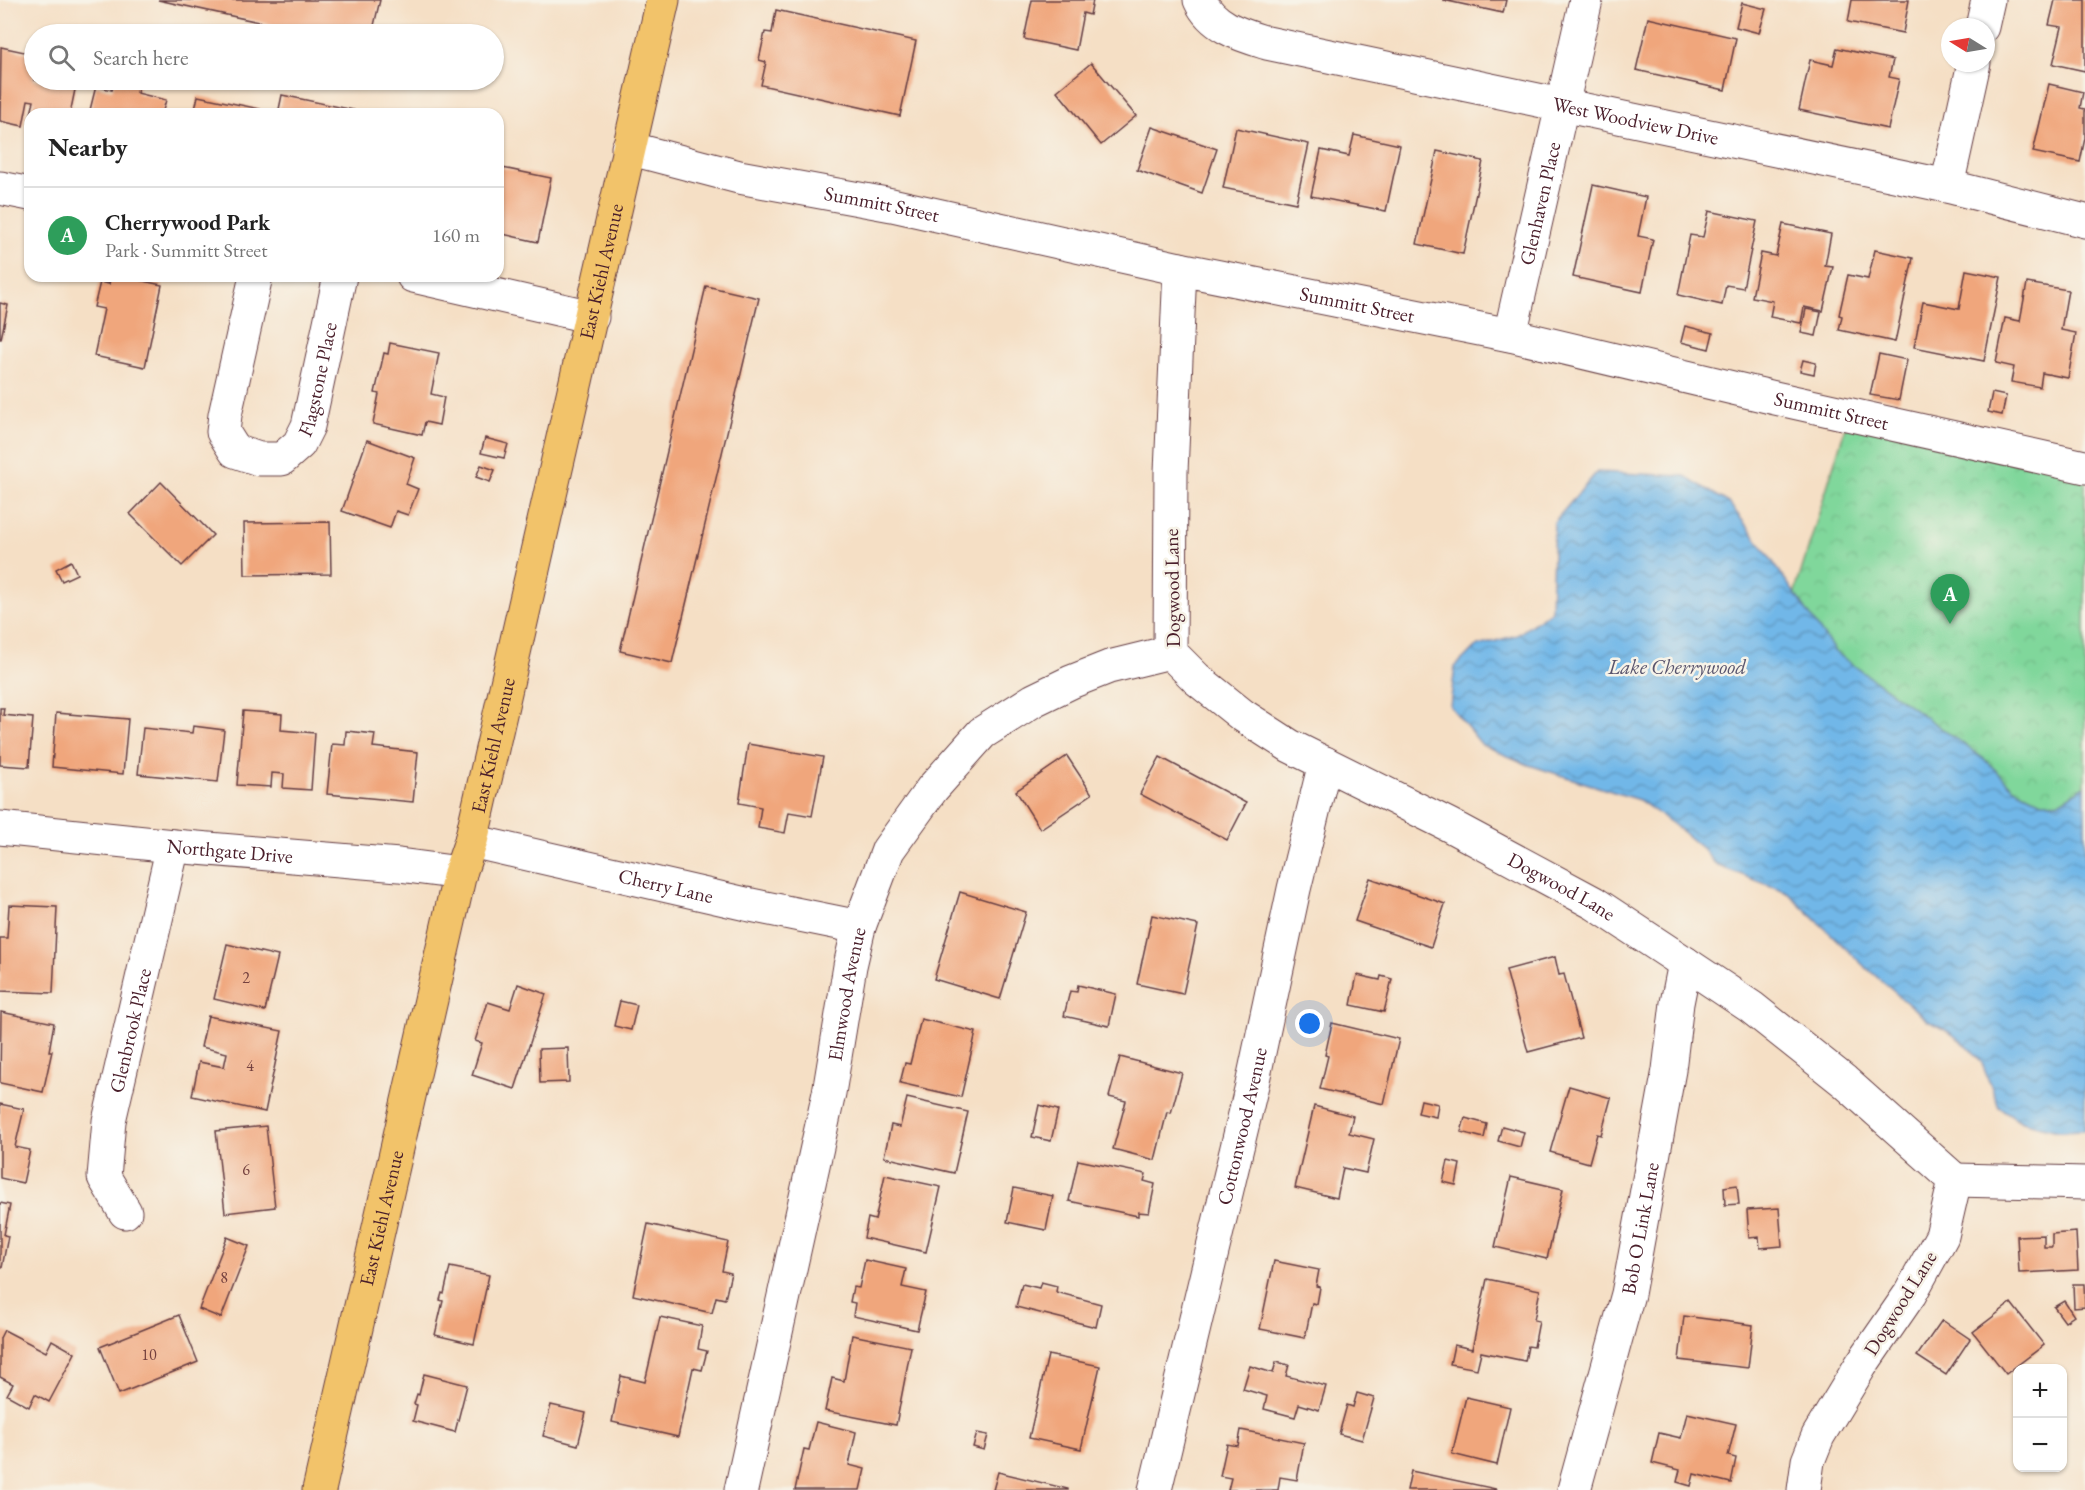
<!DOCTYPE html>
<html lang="en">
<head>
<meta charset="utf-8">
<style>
  body { margin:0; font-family:"EB Garamond",serif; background:#f2f2f2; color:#222 }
  .controls { position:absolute; right:18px; bottom:18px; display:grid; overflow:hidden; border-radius:12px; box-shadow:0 2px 4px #0004 }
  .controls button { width:54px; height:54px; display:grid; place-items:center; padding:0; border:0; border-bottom:2px solid #e0e0e0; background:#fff; color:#222; font:30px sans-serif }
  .compass { position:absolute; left:1941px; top:18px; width:54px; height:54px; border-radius:50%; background:#fff; box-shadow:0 2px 4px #0004; rotate:281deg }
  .you { position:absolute; left:1310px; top:1024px; width:21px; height:21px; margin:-15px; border:4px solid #fff; border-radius:50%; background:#1a73e8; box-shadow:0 0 0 9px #1a73e833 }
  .badge { display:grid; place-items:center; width:39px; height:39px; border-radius:50%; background:#0b8043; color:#fff; font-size:20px; font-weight:700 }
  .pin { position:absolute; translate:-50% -50px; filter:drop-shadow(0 2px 3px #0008) }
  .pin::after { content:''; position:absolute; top:32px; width:21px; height:18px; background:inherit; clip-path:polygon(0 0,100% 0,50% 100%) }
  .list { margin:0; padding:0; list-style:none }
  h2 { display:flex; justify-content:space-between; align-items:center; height:78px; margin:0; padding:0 24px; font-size:26px }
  h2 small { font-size:20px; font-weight:400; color:#767676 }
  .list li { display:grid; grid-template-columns:39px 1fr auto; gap:18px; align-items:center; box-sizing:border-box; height:96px; padding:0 24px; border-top:2px solid #e0e0e0 }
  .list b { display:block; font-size:22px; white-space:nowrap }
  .list p { margin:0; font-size:20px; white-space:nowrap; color:#767676 }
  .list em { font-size:20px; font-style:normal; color:#767676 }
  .icon { flex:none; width:33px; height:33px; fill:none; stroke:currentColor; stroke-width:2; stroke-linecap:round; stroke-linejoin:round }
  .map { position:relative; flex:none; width:2085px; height:1490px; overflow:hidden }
  .search { position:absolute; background:#fff; box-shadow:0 2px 4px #0004; left:24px; top:24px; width:480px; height:66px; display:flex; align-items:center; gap:15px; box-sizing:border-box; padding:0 21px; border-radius:33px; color:#767676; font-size:22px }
  .panel { position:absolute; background:#fff; box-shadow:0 2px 4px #0004; left:24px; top:108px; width:480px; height:174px; border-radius:18px }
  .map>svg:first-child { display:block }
  .park { fill:url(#park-crowns); stroke:#657b63; stroke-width:1.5 }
  .water { fill:url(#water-waves); stroke:#5e6b8a; stroke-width:1.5 }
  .building { fill:#f0a67c }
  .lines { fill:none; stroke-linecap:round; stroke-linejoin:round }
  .minor-casing { stroke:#643c42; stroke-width:35 }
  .major-casing { stroke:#643c42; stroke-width:35 }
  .minor { stroke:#fff; stroke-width:33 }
  .major { stroke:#f2c36a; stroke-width:33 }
  .labels { text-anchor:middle; stroke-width:5; stroke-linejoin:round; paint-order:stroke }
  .number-label { font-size:16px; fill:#74413f }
  .street-label { font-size:20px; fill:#4a1f2b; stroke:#f7f3e8 }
  .water-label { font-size:21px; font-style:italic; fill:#58546d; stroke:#f7f3e8 }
</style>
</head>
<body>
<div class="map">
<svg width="2085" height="1490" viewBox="0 0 2085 1490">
  <defs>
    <pattern id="park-crowns" width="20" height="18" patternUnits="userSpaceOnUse" patternTransform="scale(1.5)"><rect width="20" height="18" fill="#80d79b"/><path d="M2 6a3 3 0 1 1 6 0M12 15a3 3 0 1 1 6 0" fill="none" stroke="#70b886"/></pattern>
    <pattern id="water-waves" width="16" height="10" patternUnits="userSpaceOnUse" patternTransform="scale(1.5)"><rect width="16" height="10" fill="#71b7e8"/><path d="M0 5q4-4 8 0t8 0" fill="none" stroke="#5f94bc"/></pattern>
  </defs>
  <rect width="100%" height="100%" fill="#f7f3e8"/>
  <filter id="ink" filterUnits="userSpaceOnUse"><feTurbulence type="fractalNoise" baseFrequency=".0167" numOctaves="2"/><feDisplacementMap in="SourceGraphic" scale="12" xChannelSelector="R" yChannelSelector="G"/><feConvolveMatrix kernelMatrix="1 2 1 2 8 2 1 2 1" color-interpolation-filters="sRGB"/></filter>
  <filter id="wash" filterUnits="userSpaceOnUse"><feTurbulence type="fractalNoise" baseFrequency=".008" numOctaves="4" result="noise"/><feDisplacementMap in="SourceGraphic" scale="24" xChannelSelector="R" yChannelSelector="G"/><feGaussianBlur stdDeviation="1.35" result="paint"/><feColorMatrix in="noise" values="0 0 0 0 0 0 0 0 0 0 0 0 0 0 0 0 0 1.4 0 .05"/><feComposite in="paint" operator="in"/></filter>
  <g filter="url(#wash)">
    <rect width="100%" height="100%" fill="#f5dfc5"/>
    <polygon class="park" points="1849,415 2085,467 2085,786 2059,802 2042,802 2014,788 1984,759 1835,652 1794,595"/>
    <polygon class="water" points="1597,472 1685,476 1729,503 1762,546 1835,652 1984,759 2014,788 2042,802 2059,802 2085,786 2085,1130 2058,1131 2022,1122 1999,1107 1981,1061 1969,1047 1949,1032 1928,1021 1863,965 1787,892 1716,865 1703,849 1673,824 1639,800 1529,765 1482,745 1450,706 1455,667 1475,647 1517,635 1551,611 1554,522"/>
    <g id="blocks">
      <g class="building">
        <polygon points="158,0 380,0 372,34 314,34"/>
        <polygon points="1032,0 1093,0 1090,15 1083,13 1076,50 1024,39"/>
        <polygon points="1443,0 1506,0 1503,13"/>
        <polygon points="1852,0 1909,0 1903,33 1848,22"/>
        <polygon points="2055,0 2085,0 2085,71 2053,64 2062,27 2049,25"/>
        <polygon points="1742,3 1766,9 1759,33 1736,27"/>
        <polygon points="776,10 916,41 900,116 761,85 766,62 759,60 765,32 772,33"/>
        <polygon points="1648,18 1736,38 1725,90 1636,70"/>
        <polygon points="1,47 34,54 34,80 77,80 70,114 31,114 34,101 28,100 23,126 0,121"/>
        <polygon points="1837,48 1893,60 1889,77 1899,79 1888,129 1799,110 1810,60 1833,65"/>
        <polygon points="1091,63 1136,116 1101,145 1057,91"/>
        <polygon points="115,80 139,82 137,93 166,100 162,114 89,114 96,86 112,90"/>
        <polygon points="2049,84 2083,92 2080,108 2085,109 2085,138 2080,162 2033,152"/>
        <polygon points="282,95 354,110 354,114 278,114"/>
        <polygon points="198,96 260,109 259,114 194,114"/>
        <polygon points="1152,127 1217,149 1202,193 1137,170"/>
        <polygon points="1236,128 1309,144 1296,203 1223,188"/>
        <polygon points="1354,135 1400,145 1386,211 1311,196 1321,150 1349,156"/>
        <polygon points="1437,151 1483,161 1463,254 1417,244"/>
        <polygon points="498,167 551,178 538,242 498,233"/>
        <polygon points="1593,185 1646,197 1638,236 1653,239 1642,292 1573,277"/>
        <polygon points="1709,211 1757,221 1743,288 1726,285 1722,305 1678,295 1690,235 1703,237"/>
        <polygon points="1783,224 1831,234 1825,266 1833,267 1823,311 1804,307 1801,323 1770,317 1773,301 1752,297 1761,253 1776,256"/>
        <polygon points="1875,250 1913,258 1895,342 1839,330 1842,316 1839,315 1848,275 1868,279"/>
        <polygon points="1966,270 2001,277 1984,361 1914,347 1923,302 1959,309"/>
        <polygon points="111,276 120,276 162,285 145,367 94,356 104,309 94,307 100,282 109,284"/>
        <polygon points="2027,283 2068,290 2061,330 2076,333 2068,378 2042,373 2040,387 2011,382 2014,367 1996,363 2005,318 2020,321"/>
        <polygon points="706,286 759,298 672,663 620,651"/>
        <polygon points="0,303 8,305 1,339 0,339"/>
        <polygon points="1806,309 1821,312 1816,336 1801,333"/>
        <polygon points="1685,326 1713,333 1709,349 1681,342"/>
        <polygon points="390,343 439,353 431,394 444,397 439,425 425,422 422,435 373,424 379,394 375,393 384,353 388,354"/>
        <polygon points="1879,354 1907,360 1899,400 1870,395"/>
        <polygon points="1803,360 1816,363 1814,374 1800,371"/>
        <polygon points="1992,393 2006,396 2002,415 1988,412"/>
        <polygon points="485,438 508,444 504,458 481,453"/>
        <polygon points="367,440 415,458 406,484 418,489 408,515 396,511 390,528 342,511"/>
        <polygon points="481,465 495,470 490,482 476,477"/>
        <polygon points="161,482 213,535 182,566 130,514"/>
        <polygon points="330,522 331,574 245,575 244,523"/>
        <polygon points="71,561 77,574 62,581 56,569"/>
        <polygon points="0,708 4,708 3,715 33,718 29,767 0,765"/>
        <polygon points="243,711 282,714 281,730 315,733 311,790 283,788 284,774 272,773 271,787 237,785"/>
        <polygon points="56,713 128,719 123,774 52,767"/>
        <polygon points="193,726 224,730 218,782 138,774 143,728 192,733"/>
        <polygon points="346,731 375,734 373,747 418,752 413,802 327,794 332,744 345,745"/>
        <polygon points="748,744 823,757 812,816 789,812 785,833 758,828 761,807 739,803"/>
        <polygon points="1067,756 1092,794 1040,829 1016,791"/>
        <polygon points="1160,757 1246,803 1227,840 1140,794"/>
        <polygon points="1370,878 1445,904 1431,947 1355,921"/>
        <polygon points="960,892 1026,912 1000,999 934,979"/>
        <polygon points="9,905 57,907 53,993 0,991 0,938 7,938"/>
        <polygon points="1152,915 1198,925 1183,994 1137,984"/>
        <polygon points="227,944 278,956 265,1011 214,999"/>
        <polygon points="1555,957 1559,975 1564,974 1581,1038 1528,1052 1506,970"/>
        <polygon points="1357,975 1380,980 1381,976 1392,979 1384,1012 1351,1005"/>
        <polygon points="518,984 546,994 515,1089 472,1075 482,1043 475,1041 488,1002 510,1009"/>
        <polygon points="1078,985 1116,994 1109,1026 1064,1016 1070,991 1077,992"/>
        <polygon points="620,1001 637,1005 631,1030 614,1026"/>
        <polygon points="1,1012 54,1023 49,1051 52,1051 43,1092 0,1083"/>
        <polygon points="208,1016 282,1031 265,1112 192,1096 199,1062 224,1067 227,1053 201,1047"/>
        <polygon points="921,1019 976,1032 961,1097 900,1083 905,1063 910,1064"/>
        <polygon points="1332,1023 1399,1039 1384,1104 1320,1089 1328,1056 1325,1055"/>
        <polygon points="568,1048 569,1082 540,1083 539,1049"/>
        <polygon points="1120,1057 1182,1073 1171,1113 1167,1112 1155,1160 1113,1149 1126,1101 1109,1097"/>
        <polygon points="1569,1086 1611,1098 1601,1135 1597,1134 1589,1163 1550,1152"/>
        <polygon points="907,1098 968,1112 954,1173 884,1157 891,1125 900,1127"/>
        <polygon points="1421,1100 1438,1104 1436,1117 1418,1113"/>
        <polygon points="0,1104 24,1109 15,1147 30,1150 23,1183 0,1178"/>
        <polygon points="1039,1105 1058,1110 1051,1141 1032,1137"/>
        <polygon points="1314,1106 1353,1116 1349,1133 1374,1139 1366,1173 1343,1168 1337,1198 1295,1188"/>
        <polygon points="1465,1118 1487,1124 1484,1138 1461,1132"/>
        <polygon points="266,1126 275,1207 225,1213 216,1131"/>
        <polygon points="1502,1126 1524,1132 1520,1147 1498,1141"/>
        <polygon points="1078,1160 1146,1174 1144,1181 1155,1184 1149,1213 1138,1212 1138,1216 1069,1201"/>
        <polygon points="1448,1161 1460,1164 1456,1185 1443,1182"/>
        <polygon points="885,1175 941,1187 926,1252 864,1238 868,1218 875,1220"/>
        <polygon points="1511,1177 1563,1189 1547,1259 1495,1247"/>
        <polygon points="1737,1185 1739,1204 1725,1205 1724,1187"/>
        <polygon points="1014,1188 1053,1196 1046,1230 1007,1222"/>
        <polygon points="0,1203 10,1205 4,1235 8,1236 2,1268 0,1267"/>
        <polygon points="1779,1208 1782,1246 1760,1248 1759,1237 1749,1238 1747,1210"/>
        <polygon points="648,1224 728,1242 722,1271 731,1273 725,1299 716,1297 712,1313 633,1295"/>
        <polygon points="2076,1232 2078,1270 2019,1273 2017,1236 2044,1235 2044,1247 2052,1247 2052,1234"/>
        <polygon points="227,1237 249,1246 221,1318 199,1309"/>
        <polygon points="865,1260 906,1269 902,1287 926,1292 917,1330 853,1316 855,1303 850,1302 853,1287 859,1288"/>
        <polygon points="1274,1261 1319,1270 1316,1286 1320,1287 1317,1304 1312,1303 1305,1338 1260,1329"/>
        <polygon points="450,1267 489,1275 474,1344 435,1335 443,1301 440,1300 442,1293 444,1294"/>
        <polygon points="1487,1279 1540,1290 1534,1320 1539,1321 1534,1347 1528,1346 1525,1361 1481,1352 1477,1369 1450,1364 1454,1345 1472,1349"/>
        <polygon points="1041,1282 1057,1286 1056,1292 1101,1304 1096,1327 1016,1307 1022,1284 1039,1288"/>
        <polygon points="2073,1284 2084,1284 2085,1307 2074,1308"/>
        <polygon points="2064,1301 2074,1316 2065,1322 2054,1307"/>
        <polygon points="2011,1303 2044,1345 2006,1374 1973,1332"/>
        <polygon points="179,1315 198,1362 119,1394 100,1347"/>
        <polygon points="1684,1316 1753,1325 1748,1368 1679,1360"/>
        <polygon points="660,1317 702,1326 698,1349 707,1351 702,1370 693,1368 678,1437 612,1422 621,1376 645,1382"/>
        <polygon points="1942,1320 1970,1339 1946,1375 1917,1356"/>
        <polygon points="4,1330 46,1352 52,1340 75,1353 49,1402 35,1394 29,1407 7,1395 13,1384 0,1377 0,1338"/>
        <polygon points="852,1335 911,1347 896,1425 825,1411 832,1378 844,1381"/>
        <polygon points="1048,1355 1100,1366 1081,1449 1029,1438"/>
        <polygon points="1276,1362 1289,1365 1286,1376 1326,1386 1319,1410 1299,1404 1295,1417 1264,1409 1267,1396 1243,1389 1250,1366 1273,1373"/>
        <polygon points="424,1374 467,1385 455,1432 413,1421 417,1405 414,1404 417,1394 419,1395"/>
        <polygon points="1357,1393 1374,1398 1362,1440 1339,1434 1347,1405 1353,1407"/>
        <polygon points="1466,1397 1510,1407 1497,1465 1452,1454"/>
        <polygon points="551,1405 586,1413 578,1445 543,1436"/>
        <polygon points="1687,1413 1736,1424 1728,1456 1736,1458 1731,1483 1694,1474 1691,1486 1677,1482 1680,1470 1652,1463 1659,1433 1681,1438"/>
        <polygon points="816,1422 856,1432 849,1465 865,1469 860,1490 795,1490 804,1449 809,1450"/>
        <polygon points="1241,1430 1304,1443 1297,1480 1280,1477 1278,1490 1228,1490 1231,1478 1220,1476 1227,1444 1238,1446"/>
        <polygon points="977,1433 988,1435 984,1450 973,1447"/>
        <polygon points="1411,1471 1496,1489 1496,1490 1407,1490"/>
        <polygon points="998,1472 1068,1489 1068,1490 993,1490"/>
      </g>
    </g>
  </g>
  <g filter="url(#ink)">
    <use href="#blocks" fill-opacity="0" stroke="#643c42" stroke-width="1.5"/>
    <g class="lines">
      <g class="minor-casing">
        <g id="minor">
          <path id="s1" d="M 1200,0 C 1212,27 1241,35 1267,43 L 1947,186 L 2085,221"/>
          <polyline points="1982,27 1988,0"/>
          <path id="s2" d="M 628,148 L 739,177 L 892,205 L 1180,269 L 1510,335 L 1775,398 L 2085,467"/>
          <polyline points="1947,186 1974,63"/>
          <polyline points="0,188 30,194"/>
          <path id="s3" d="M 1180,269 L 1171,472 L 1170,652 L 1197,679 L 1242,715 L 1290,746 L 1449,825 L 1594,903 L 1685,963 L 1751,1007 L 1844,1081 L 1955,1180 L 1942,1236 L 1910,1294 L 1861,1365 L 1818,1436 L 1808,1461 L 1804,1490"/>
          <path id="s4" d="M 256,276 L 225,415 L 223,432 L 235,451 L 259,459 L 282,459 L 299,444 L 308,426 L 340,276"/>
          <polyline points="413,276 592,317"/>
          <path id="s5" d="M 1510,335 L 1586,0"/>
          <path id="s6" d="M 0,828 L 173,846 L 399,865 L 460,873"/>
          <path id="s7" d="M 471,841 L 746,904 L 859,927"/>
          <polyline points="1955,1180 2085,1183"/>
          <path id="s8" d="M 125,1212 L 104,1177 L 109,1121 L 173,846"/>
          <path id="s9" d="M 741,1490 L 829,1093 L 850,966 L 859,927 L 888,850 L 932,789 L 982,733 L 1034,700 L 1071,682 L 1109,667 L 1170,652"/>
          <path id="s10" d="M 1155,1490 L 1252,1085 L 1294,889 L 1325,763"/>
          <path id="s11" d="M 1574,1490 L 1628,1294 L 1669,1070 L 1677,1003 L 1685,963"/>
        </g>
      </g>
      <g class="major-casing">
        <g id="major">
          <path id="s12" d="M 319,1490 L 460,873 L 471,841 L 663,0"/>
        </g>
      </g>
      <use href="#minor" class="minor"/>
      <use href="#major" class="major"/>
    </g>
  </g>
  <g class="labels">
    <g class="number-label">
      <text x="246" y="983">2</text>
      <text x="250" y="1071">4</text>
      <text x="246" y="1175">6</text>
      <text x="224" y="1283">8</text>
      <text x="149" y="1360">10</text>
    </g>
    <g class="street-label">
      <text dy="7" stroke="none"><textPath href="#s1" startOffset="459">West Woodview Drive</textPath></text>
      <text dy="7" stroke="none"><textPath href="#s5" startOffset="135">Glenhaven Place</textPath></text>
      <text dy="7" stroke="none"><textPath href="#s2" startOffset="260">Summitt Street</textPath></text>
      <text dy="7" stroke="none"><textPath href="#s12" startOffset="1251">East Kiehl Avenue</textPath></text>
      <text dy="7" stroke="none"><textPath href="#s2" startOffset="746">Summitt Street</textPath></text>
      <text dy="7" stroke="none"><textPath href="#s4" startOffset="321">Flagstone Place</textPath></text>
      <text dy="7" stroke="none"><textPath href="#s2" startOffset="1232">Summitt Street</textPath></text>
      <text transform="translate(1172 588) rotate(-91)" y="7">Dogwood Lane</text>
      <text dy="7" stroke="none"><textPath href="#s12" startOffset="765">East Kiehl Avenue</textPath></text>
      <text dy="7" stroke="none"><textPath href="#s6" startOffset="231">Northgate Drive</textPath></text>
      <text dy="7" stroke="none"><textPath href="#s7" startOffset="200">Cherry Lane</textPath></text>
      <text dy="7" stroke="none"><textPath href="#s3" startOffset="842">Dogwood Lane</textPath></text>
      <text dy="7" stroke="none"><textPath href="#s9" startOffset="507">Elmwood Avenue</textPath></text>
      <text dy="7" stroke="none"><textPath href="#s8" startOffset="190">Glenbrook Place</textPath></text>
      <text dy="7" stroke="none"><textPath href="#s10" startOffset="374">Cottonwood Avenue</textPath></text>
      <text dy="7" stroke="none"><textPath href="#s12" startOffset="279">East Kiehl Avenue</textPath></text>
      <text dy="7" stroke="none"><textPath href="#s11" startOffset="270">Bob O Link Lane</textPath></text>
      <text transform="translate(1900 1303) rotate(-58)" y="7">Dogwood Lane</text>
    </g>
    <g class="water-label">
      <text x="1677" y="674">Lake Cherrywood</text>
    </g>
  </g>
</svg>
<div class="controls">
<button>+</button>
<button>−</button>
</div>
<svg class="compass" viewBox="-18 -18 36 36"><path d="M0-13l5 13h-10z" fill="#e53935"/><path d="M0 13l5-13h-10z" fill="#767676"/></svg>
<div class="you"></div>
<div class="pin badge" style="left:1950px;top:624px;background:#2e9e5b">A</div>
<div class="search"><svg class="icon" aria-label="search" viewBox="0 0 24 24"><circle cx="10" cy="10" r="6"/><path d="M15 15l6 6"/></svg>Search here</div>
<section class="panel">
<h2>Nearby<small></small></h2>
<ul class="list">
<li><span class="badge" style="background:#2e9e5b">A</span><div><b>Cherrywood Park</b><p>Park · Summitt Street</p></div><em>160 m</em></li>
</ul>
</section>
</div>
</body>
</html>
